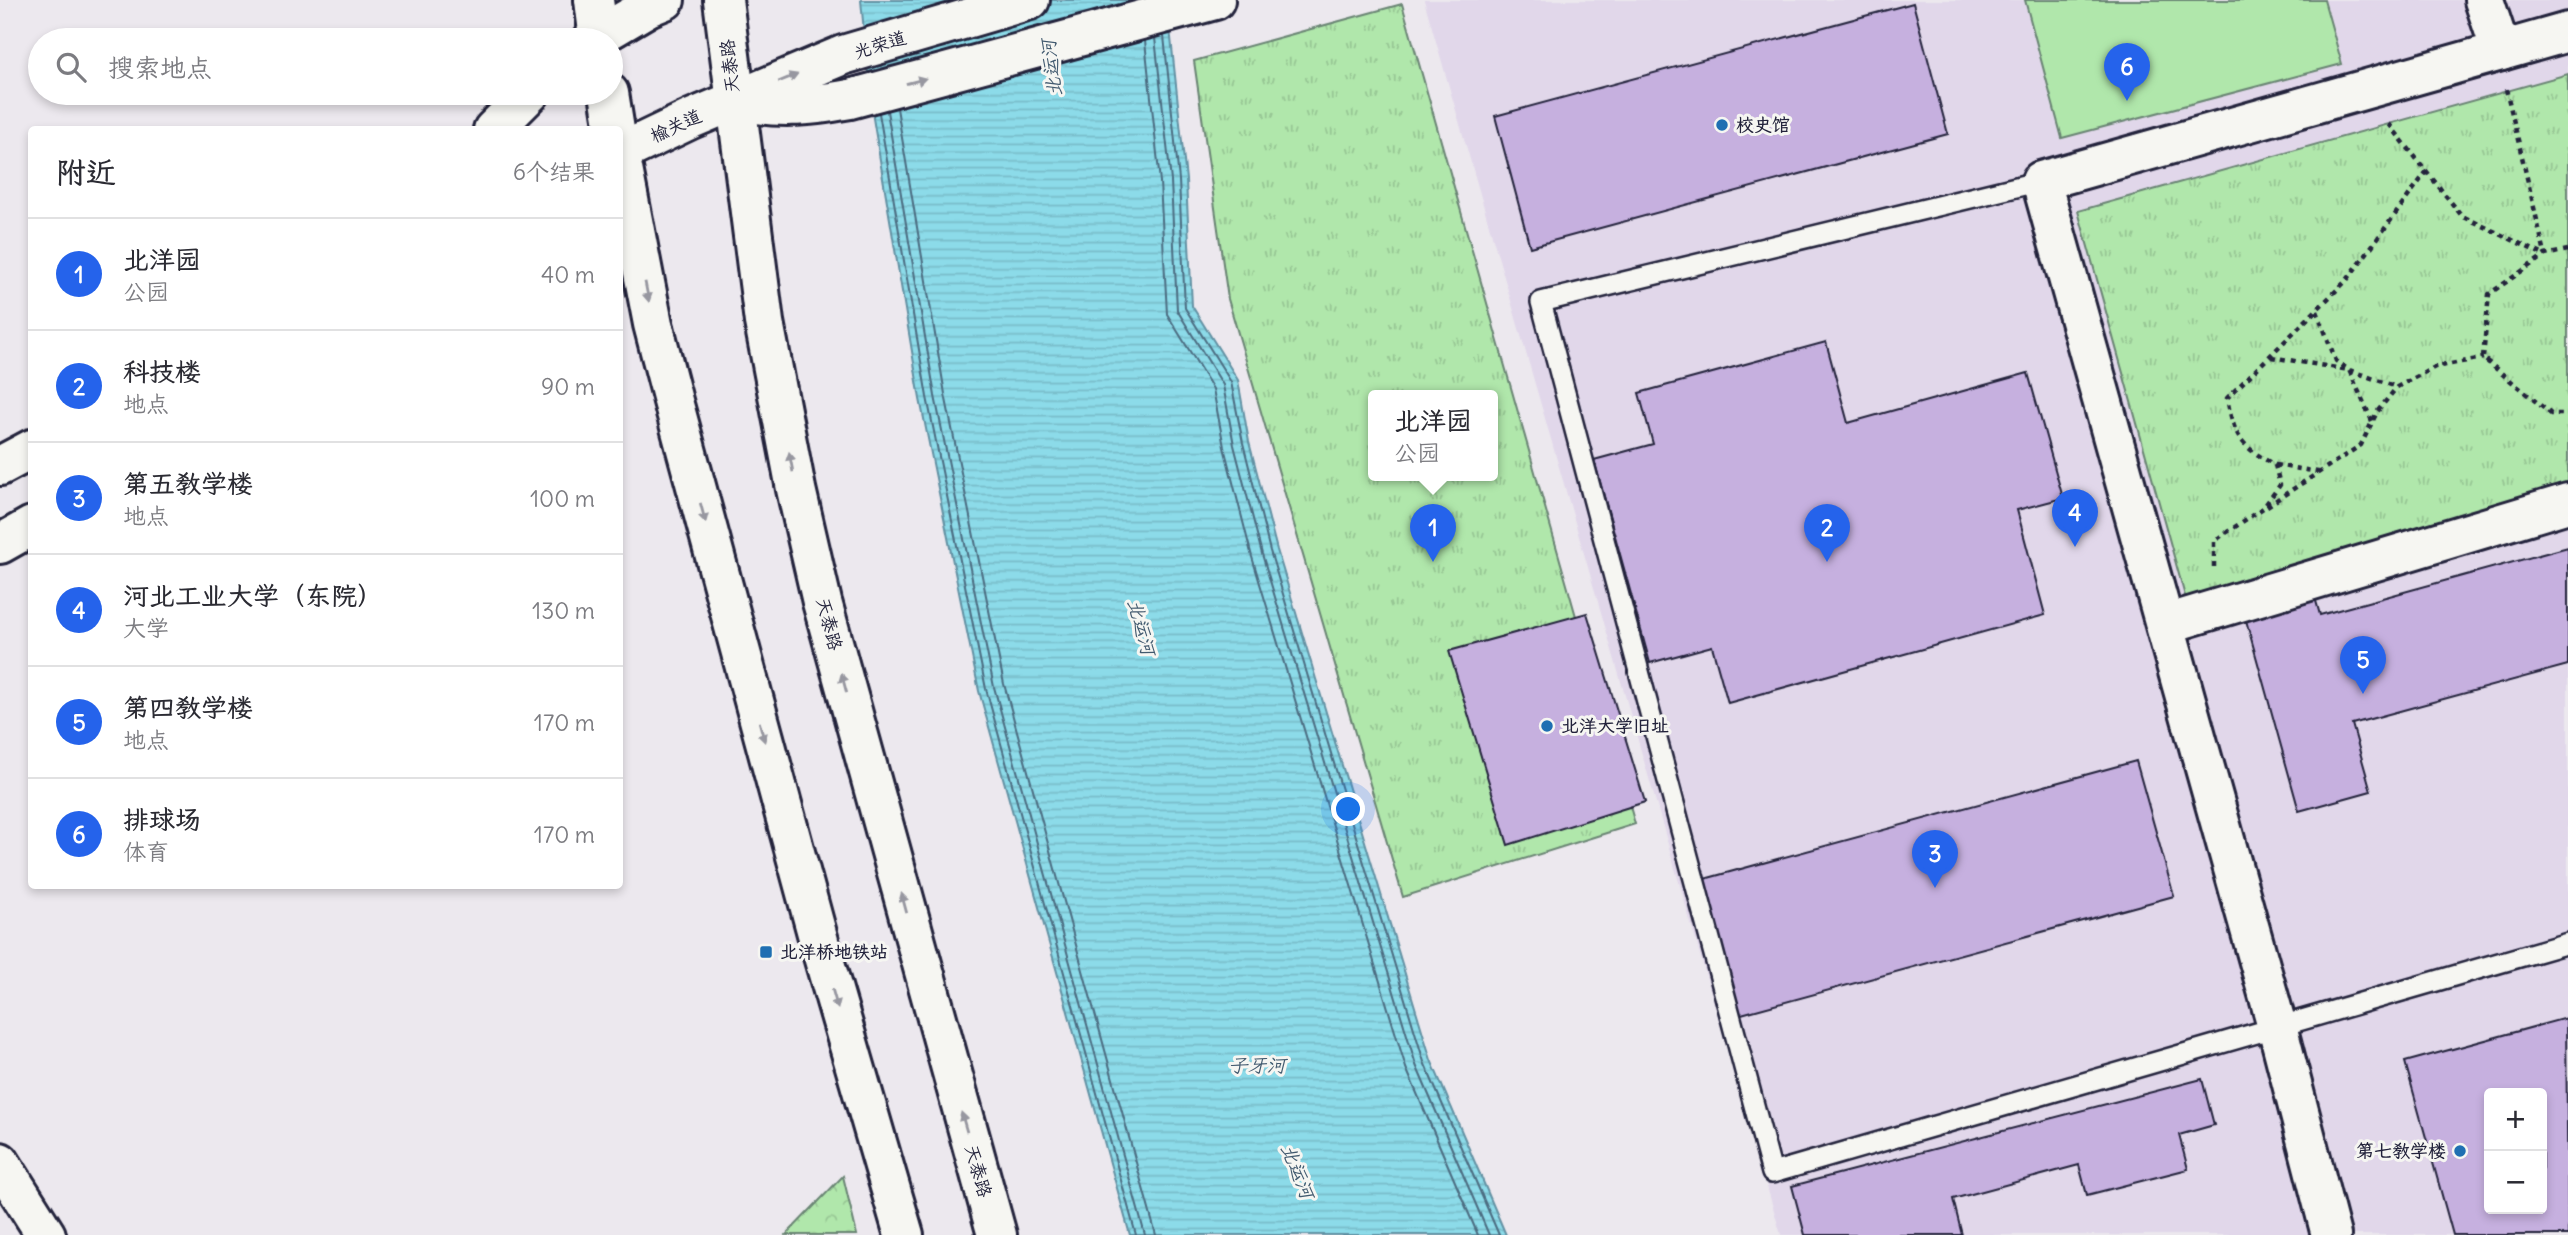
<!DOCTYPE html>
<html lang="zh">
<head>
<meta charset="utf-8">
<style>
  body { margin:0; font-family:Delius,"LXGW WenKai TC",sans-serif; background:#f7f7f7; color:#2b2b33 }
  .controls { position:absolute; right:21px; bottom:21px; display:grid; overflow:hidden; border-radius:7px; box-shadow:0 4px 10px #0003 }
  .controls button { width:63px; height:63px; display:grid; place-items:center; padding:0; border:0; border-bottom:2px solid #e1e1e2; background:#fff; color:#2b2b33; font:35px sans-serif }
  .you { position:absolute; left:1349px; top:810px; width:24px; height:24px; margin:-18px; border:5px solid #fff; border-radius:50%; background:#1a73e8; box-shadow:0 0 0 10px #1a73e833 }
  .badge { display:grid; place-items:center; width:46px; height:46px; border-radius:50%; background:#2563eb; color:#fff; font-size:23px; font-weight:700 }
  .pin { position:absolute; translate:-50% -58px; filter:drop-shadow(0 2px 4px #0008) }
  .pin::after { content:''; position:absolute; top:37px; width:24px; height:21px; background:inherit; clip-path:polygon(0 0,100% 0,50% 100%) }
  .popup { position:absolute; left:1368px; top:390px; width:130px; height:91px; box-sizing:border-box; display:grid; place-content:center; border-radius:7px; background:#fff; filter:drop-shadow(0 2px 5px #0005); font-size:23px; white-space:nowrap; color:#7c7c81 }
  .popup b { font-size:26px; color:#2b2b33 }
  .popup::after { content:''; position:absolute; left:50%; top:100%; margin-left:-14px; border:14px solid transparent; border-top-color:#fff }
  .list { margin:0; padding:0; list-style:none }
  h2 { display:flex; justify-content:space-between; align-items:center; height:91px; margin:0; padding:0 28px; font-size:30px }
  h2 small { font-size:23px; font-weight:400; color:#7c7c81 }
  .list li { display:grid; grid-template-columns:46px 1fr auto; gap:21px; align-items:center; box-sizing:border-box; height:112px; padding:0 28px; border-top:2px solid #e1e1e2 }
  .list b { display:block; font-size:26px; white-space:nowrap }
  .list p { margin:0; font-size:23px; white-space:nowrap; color:#7c7c81 }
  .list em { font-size:23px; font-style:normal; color:#7c7c81 }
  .icon { flex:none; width:38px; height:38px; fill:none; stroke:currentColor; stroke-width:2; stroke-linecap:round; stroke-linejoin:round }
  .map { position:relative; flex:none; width:2568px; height:1235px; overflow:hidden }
  .search { position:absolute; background:#fff; box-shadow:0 4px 10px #0003; left:28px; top:28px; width:595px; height:77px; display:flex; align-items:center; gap:18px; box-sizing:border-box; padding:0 24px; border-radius:38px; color:#7c7c81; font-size:26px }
  .panel { position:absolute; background:#fff; box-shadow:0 4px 10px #0003; left:28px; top:126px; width:595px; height:763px; border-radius:7px }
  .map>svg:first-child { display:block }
  .built { fill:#e1d7ea; fill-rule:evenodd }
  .grass { fill:url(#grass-tufts); stroke:#698473; stroke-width:2; fill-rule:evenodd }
  .forest { fill:url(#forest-crowns); stroke:#698473; stroke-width:2 }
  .garden { fill:#b0e7ab; stroke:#698473; stroke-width:2 }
  .water { fill:url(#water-rules); stroke:#6291a3; stroke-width:2 }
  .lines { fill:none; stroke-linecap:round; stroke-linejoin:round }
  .shore { stroke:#4c6c81; stroke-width:2 }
  .building { fill:#c6b0df; stroke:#22223b; stroke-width:2; fill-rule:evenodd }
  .lane-casing { stroke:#22223b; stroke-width:24 }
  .street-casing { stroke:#22223b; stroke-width:44 }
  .secondary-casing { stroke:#22223b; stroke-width:44 }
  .primary-casing { stroke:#22223b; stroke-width:44 }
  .path { stroke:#22223b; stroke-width:4.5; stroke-dasharray:5 5; stroke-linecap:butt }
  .lane { stroke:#f6f6f2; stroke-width:19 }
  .street { stroke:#f6f6f2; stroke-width:38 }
  .secondary { stroke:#f6f6f2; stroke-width:38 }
  .primary { stroke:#f6f6f2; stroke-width:38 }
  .oneway { fill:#9797a0 }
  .poi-dot { fill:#1f6fb2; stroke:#f6f6f2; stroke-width:2.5 }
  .labels { text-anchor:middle; stroke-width:6; stroke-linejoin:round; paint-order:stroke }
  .street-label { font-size:18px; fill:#22223b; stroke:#f6f6f2 }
  .poi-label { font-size:18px; font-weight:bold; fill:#22223b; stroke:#f6f6f2; text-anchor:start }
  .water-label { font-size:19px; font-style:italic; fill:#425a6f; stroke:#f6f6f2 }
</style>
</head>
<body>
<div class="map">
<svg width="2568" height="1235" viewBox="0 0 2568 1235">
  <defs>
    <pattern id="grass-tufts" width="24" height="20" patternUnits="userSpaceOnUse" patternTransform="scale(1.75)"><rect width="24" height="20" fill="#b0e7ab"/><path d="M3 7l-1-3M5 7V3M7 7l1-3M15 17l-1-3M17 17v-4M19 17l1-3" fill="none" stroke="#97c694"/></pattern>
    <pattern id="forest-crowns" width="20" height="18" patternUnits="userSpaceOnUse" patternTransform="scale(1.75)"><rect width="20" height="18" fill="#b0e7ab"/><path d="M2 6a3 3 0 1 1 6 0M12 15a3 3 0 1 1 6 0" fill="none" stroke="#97c694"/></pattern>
    <pattern id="water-rules" width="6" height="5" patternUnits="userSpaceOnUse" patternTransform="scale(1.75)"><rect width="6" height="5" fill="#8cdbe9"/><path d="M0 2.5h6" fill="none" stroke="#78bcc9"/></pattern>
  </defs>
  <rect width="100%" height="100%" fill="#ece8ee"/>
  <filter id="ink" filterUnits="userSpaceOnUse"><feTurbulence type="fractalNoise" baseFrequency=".0143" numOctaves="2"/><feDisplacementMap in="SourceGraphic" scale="14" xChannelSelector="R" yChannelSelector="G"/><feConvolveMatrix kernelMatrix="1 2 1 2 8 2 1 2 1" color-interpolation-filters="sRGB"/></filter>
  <g filter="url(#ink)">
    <path class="built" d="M 1424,0 L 2568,0 L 2568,1235 L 1781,1235 ZM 2489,1093 L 2542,1093 L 2542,1209 L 2489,1209 Z"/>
    <g class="grass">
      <path d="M 1402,4 L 1635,824 L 1403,897 L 1228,299 L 1194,61 ZM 1374,396 L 1492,396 L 1492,476 L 1374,476 Z"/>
      <polygon points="2568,74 2568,502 2188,607 2078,211"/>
    </g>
    <polygon class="forest" points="843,1176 857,1235 786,1235"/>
    <polygon class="garden" points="2025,0 2324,0 2342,64 2062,138"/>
    <polygon class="water" points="861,0 1167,0 1186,180 1192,306 1238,380 1249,442 1277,550 1431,1060 1506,1235 1130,1235 979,691 920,399 871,106"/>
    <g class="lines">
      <g class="shore">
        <polyline points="1164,36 1179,180 1185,308 1231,382 1243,443 1270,551 1424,1062 1499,1235"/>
        <polyline points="1155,38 1171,181 1177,310 1223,385 1234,445 1262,554 1416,1065 1489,1235"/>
        <polyline points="1145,41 1160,182 1167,314 1213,389 1224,447 1252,557 1406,1068 1478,1235"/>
        <polyline points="897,108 945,394 1004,684 1156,1235"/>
        <polyline points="887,111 935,396 994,687 1145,1235"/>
        <polyline points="879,113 927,397 986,689 1136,1235"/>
      </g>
    </g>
    <g class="building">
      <polygon points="1913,3 1948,134 1530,247 1495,116"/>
      <polygon points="1826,342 1848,423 2028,373 2063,498 2017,510 2045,615 1728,703 1712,646 1650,663 1594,460 1653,444 1639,393"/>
      <polygon points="2568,547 2568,665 2352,724 2371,791 2299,811 2244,613 2314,594 2320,615"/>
      <polygon points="1587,613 1645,802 1508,845 1449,651"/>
      <polygon points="2136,761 2174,896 1734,1016 1697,881"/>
      <path d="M 2566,1018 L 2568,1235 L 2453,1235 L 2405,1062 ZM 2489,1093 L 2542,1093 L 2542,1209 L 2489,1209 Z"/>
      <polygon points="2202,1079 2214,1125 2179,1135 2188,1169 2087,1195 2079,1165 1953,1199 1962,1235 1805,1235 1792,1186"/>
    </g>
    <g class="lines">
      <g class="lane-casing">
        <polyline id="lane" points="2041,181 1541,302 1772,1173 2568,943"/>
      </g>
      <g class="street-casing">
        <g id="street">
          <polyline points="2501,51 2568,32"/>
          <polyline points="2166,624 2568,503"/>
          <polyline points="0,1162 46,1235"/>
          <polyline points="2331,1235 2277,1026 2041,181 2501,51 2484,0"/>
        </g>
      </g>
      <g class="secondary-casing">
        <g id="secondary">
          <polyline points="592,40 648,7 665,0"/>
          <path d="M 733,100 C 778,109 805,107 850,99 L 1215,0"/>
          <polyline points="493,130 530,93"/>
          <polyline points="620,153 691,119 843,55 1030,0"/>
          <polyline points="0,466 32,449"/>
          <polyline points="0,544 32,526"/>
        </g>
      </g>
      <g class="primary-casing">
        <g id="primary">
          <polyline points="594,0 599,40"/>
          <polyline points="723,0 764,322 796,489 822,602 997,1235"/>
          <polyline points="609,93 615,130"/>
          <polyline points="620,153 653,324 673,401 823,956 904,1235"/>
        </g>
      </g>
      <g class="path">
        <polyline points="2506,89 2545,254"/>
        <polyline points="2389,124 2462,216 2544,255"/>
        <polyline points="2568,250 2545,255 2489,294 2483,358 2551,414 2568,414"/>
        <polyline points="2317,311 2336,361 2349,370 2397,387"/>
        <polyline points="2271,357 2349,370 2372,421"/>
        <polyline points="2275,465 2318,472"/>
        <polyline points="2267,506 2361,445 2377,412 2397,387 2435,367 2483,358"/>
        <path d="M 2214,567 L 2214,541 L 2263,508 L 2280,485 L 2275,465 C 2240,446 2234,436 2227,398 L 2347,280 L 2427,171"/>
      </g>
      <use href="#lane" class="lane"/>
      <use href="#street" class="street"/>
      <use href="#secondary" class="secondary"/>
      <use href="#primary" class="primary"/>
    </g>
    <defs><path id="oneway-solid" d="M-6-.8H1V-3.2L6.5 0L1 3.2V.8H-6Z" transform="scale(1.75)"/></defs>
    <g class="oneway">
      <use href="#oneway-solid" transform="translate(788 78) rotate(-22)"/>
      <use href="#oneway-solid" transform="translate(916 81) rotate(-15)"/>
      <use href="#oneway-solid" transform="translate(647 292) rotate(79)"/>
      <use href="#oneway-solid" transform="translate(791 462) rotate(-101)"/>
      <use href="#oneway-solid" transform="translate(703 513) rotate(75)"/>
      <use href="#oneway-solid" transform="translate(844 683) rotate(-105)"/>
      <use href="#oneway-solid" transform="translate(762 732) rotate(75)"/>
      <use href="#oneway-solid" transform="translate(904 903) rotate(-105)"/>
      <use href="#oneway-solid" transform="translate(835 999) rotate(74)"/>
      <use href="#oneway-solid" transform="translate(964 1122) rotate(-106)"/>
    </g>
  </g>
  <g class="poi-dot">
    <circle cx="1722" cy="125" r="7"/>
    <circle cx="1547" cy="726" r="7"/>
    <rect x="759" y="945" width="14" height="14" rx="3.5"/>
    <circle cx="2460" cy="1151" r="7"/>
  </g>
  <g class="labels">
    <g class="street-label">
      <text transform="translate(880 45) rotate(-17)" y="6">光荣道</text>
      <text transform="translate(730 66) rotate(-96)" y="6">天泰路</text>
      <text transform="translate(676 126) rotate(-25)" y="6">榆关道</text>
      <text transform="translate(829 624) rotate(75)" y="6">天泰路</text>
      <text transform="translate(978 1171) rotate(74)" y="6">天泰路</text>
    </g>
    <g class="poi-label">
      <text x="1736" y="131">校史馆</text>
      <text x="1561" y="732">北洋大学旧址</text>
      <text x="780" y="958">北洋桥地铁站</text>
      <text x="2446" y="1157" text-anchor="end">第七教学楼</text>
    </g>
    <g class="water-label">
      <text transform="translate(1051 68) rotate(-97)" y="7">北运河</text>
      <text transform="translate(1142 627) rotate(75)" y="7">北运河</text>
      <text x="1257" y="1072">子牙河</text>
      <text transform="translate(1298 1171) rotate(68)" y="7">北运河</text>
    </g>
  </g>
</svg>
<div class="controls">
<button>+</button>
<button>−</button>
</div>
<div class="you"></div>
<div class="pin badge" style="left:1433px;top:562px">1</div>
<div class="popup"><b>北洋园</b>公园</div>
<div class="pin badge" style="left:1827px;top:562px">2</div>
<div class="pin badge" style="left:1935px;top:888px">3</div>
<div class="pin badge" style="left:2075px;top:547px">4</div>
<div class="pin badge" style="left:2363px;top:694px">5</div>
<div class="pin badge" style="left:2127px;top:101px">6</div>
<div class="search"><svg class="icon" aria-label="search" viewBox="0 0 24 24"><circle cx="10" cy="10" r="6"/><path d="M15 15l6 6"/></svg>搜索地点</div>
<section class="panel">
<h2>附近<small>6个结果</small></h2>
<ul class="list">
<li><span class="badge">1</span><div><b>北洋园</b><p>公园</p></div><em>40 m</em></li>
<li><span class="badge">2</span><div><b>科技楼</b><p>地点</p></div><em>90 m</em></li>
<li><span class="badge">3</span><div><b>第五教学楼</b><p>地点</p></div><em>100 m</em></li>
<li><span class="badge">4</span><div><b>河北工业大学（东院）</b><p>大学</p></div><em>130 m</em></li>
<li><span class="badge">5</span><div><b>第四教学楼</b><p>地点</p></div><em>170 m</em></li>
<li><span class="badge">6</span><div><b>排球场</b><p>体育</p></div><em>170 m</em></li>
</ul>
</section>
</div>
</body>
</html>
